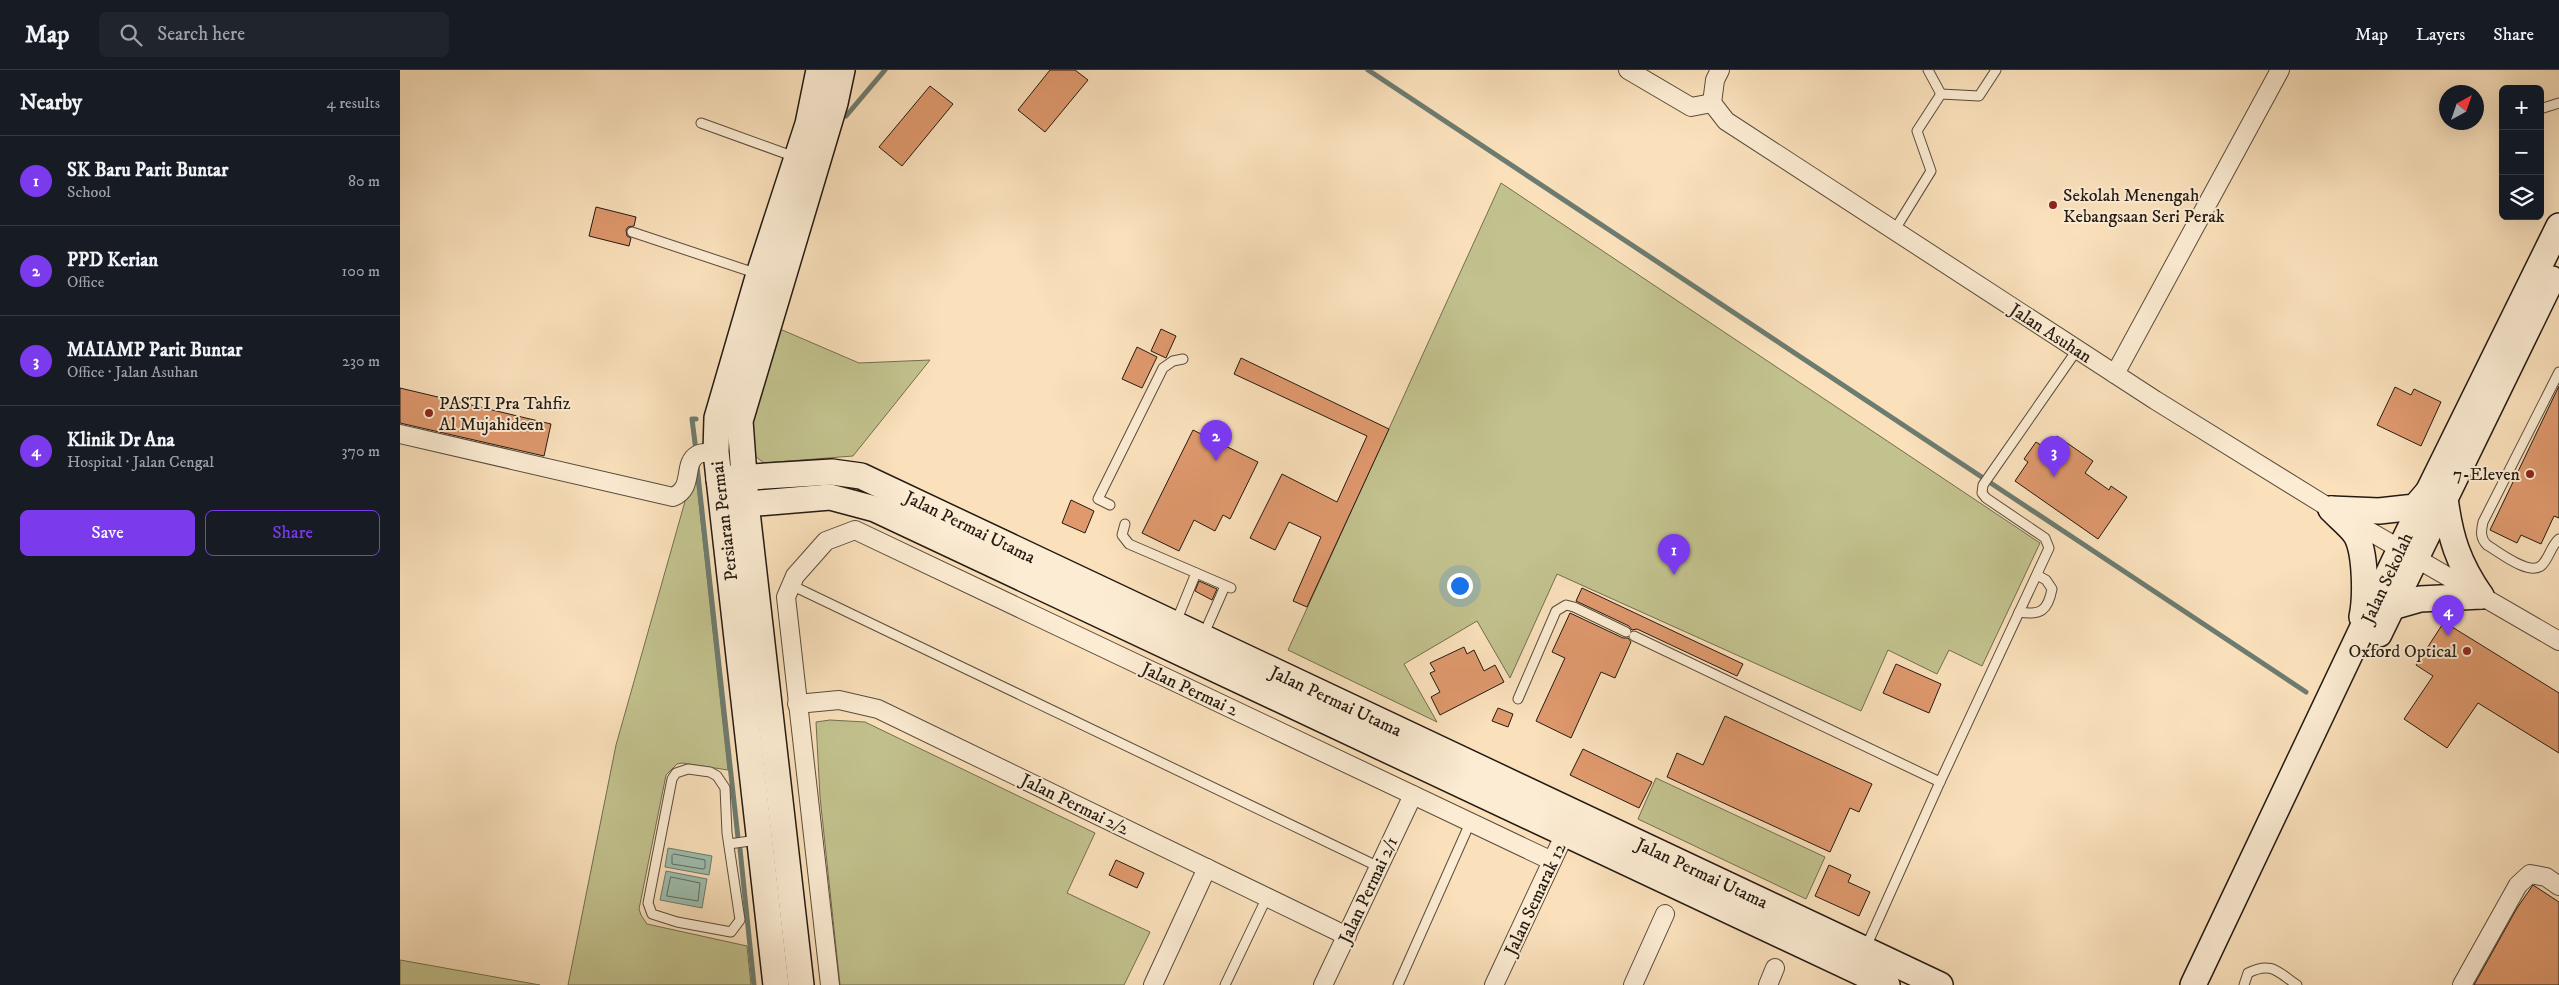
<!DOCTYPE html>
<html lang="en">
<head>
<meta charset="utf-8">
<style>
  body { margin:0; font-family:"IM FELL DW Pica",serif; background:#20242c; color:#f1f3f6 }
  .controls { position:absolute; right:15px; top:15px; display:grid; overflow:hidden; border-radius:8px; box-shadow:0 5px 20px #0002 }
  .controls button { width:45px; height:45px; display:grid; place-items:center; padding:0; border:0; border-bottom:1px solid #363941; background:#171b24; color:#f1f3f6; font:25px sans-serif }
  .compass { position:absolute; left:2039px; top:15px; width:45px; height:45px; border-radius:50%; background:#171b24; box-shadow:0 5px 20px #0002; rotate:40deg }
  .you { position:absolute; left:1059px; top:515px; width:18px; height:18px; margin:-12px; border:4px solid #fff; border-radius:50%; background:#1a73e8; box-shadow:0 0 0 8px #1a73e833 }
  .badge { display:grid; place-items:center; width:32px; height:32px; border-radius:50%; background:#7c3aed; color:#fff; font-size:16px; font-weight:700 }
  .pin { position:absolute; translate:-50% -41px; filter:drop-shadow(0 1px 2px #0008) }
  .pin::after { content:''; position:absolute; top:26px; width:18px; height:15px; background:inherit; clip-path:polygon(0 0,100% 0,50% 100%) }
  .list { margin:0; padding:0; list-style:none }
  h2 { display:flex; justify-content:space-between; align-items:center; height:65px; margin:0; padding:0 20px; font-size:21px }
  h2 small { font-size:16px; font-weight:400; color:#9ea1a6 }
  .list li { display:grid; grid-template-columns:32px 1fr auto; gap:15px; align-items:center; box-sizing:border-box; height:90px; padding:0 20px; border-top:1px solid #363941 }
  .list b { display:block; font-size:19px; white-space:nowrap }
  .list p { margin:0; font-size:16px; white-space:nowrap; color:#9ea1a6 }
  .list em { font-size:16px; font-style:normal; color:#9ea1a6 }
  .actions { display:flex; gap:10px; padding:15px 20px }
  .actions a { flex:1; padding:11px 0; border:1px solid #7c3aed; border-radius:8px; text-align:center; font-size:18px; color:#7c3aed }
  .actions .main { background:#7c3aed; color:#fff }
  .icon { flex:none; width:28px; height:28px; fill:none; stroke:currentColor; stroke-width:2; stroke-linecap:round; stroke-linejoin:round }
  .map { position:relative; flex:none; width:2159px; height:915px; overflow:hidden }
  header { display:flex; align-items:center; gap:30px; box-sizing:border-box; height:70px; padding:0 25px; background:#171b24; border-bottom:1px solid #363941 }
  header strong { font-size:24px }
  nav { display:flex; gap:28px; margin-inline-start:auto; font-size:18px }
  .search { width:350px; height:45px; background:#20242c; display:flex; align-items:center; gap:12px; box-sizing:border-box; padding:0 18px; border-radius:8px; color:#9ea1a6; font-size:19px }
  main { display:flex }
  aside { flex:1; background:#171b24 }
  .map>svg:first-child { display:block }
  .green { fill:#c2c28e; stroke:#736e50 }
  .water { fill:#9ebeaf; stroke:#6d7c70 }
  .lines { fill:none; stroke-linecap:round; stroke-linejoin:round }
  .shore { stroke:#616c60; stroke-width:1 }
  .stream { stroke:#6d7c70; stroke-width:5 }
  .building { fill:#df996d; stroke:#241a12 }
  .lane-casing { stroke:#5a4c3c; stroke-width:11 }
  .street-casing { stroke:#5a4c3c; stroke-width:20 }
  .secondary-casing { stroke:#241a12; stroke-width:28 }
  .lane { stroke:#fcecd3; stroke-width:9 }
  .street { stroke:#fcecd3; stroke-width:18 }
  .secondary { stroke:#fcecd3; stroke-width:25 }
  .poi-dot { fill:#8f2418; stroke:#fcecd3; stroke-width:2 }
  .labels { text-anchor:middle; stroke-width:4; stroke-linejoin:round; paint-order:stroke }
  .poi-label { font-size:18px; fill:#241a12; stroke:#fcecd3; text-anchor:start }
  .street-label { font-size:18px; fill:#241a12; stroke:#fcecd3 }
</style>
</head>
<body>
<header>
<strong>Map</strong>
<div class="search"><svg class="icon" aria-label="search" viewBox="0 0 24 24"><circle cx="10" cy="10" r="6"/><path d="M15 15l6 6"/></svg>Search here</div>
<nav><a>Map</a><a>Layers</a><a>Share</a></nav>
</header>
<main>
<aside>
<h2>Nearby<small>4 results</small></h2>
<ul class="list">
<li><span class="badge">1</span><div><b>SK Baru Parit Buntar</b><p>School</p></div><em>80 m</em></li>
<li><span class="badge">2</span><div><b>PPD Kerian</b><p>Office</p></div><em>100 m</em></li>
<li><span class="badge">3</span><div><b>MAIAMP Parit Buntar</b><p>Office · Jalan Asuhan</p></div><em>230 m</em></li>
<li><span class="badge">4</span><div><b>Klinik Dr Ana</b><p>Hospital · Jalan Cengal</p></div><em>370 m</em></li>
</ul>
<div class="actions"><a class="main">Save</a><a>Share</a></div>
</aside>
<div class="map">
<svg width="2159" height="915" viewBox="0 0 2159 915">
  <rect width="100%" height="100%" fill="#fae1bc"/>
  <filter id="stains"><feTurbulence type="fractalNoise" baseFrequency=".004" numOctaves="4"/><feColorMatrix values="0 0 0 0 .2 0 0 0 0 .09 0 0 0 0 .02 0 0 0 .5 -.17"/></filter>
  <radialGradient id="worn" r=".72"><stop offset=".6" stop-color="#630" stop-opacity="0"/><stop offset="1" stop-color="#630" stop-opacity=".3"/></radialGradient>
  <g class="green">
    <polygon points="1101,113 1640,473 1582,596 1549,580 1537,604 1488,580 1461,641 1157,504 1110,608 1077,551 1004,594 1037,652 888,580"/>
    <polygon points="380,259 459,293 530,290 453,386 364,393 347,380 346,351"/>
    <polygon points="295,396 328,700 282,693 277,694 266,705 239,839 241,845 247,854 347,876 351,915 168,915 216,675"/>
    <polygon points="430,650 465,652 695,763 667,823 750,862 724,915 440,915 420,727 416,652"/>
    <polygon points="1256,708 1425,787 1406,829 1238,749"/>
    <polygon points="0,890 140,915 0,915"/>
  </g>
  <g class="water">
    <polygon points="268,778 312,786 309,805 265,797"/>
    <polygon points="266,801 307,809 302,838 260,830"/>
  </g>
  <g class="lines">
    <g class="shore">
      <polygon points="274,784 305,790 305,798 303,799 272,794 272,786"/>
      <polygon points="271,807 300,813 298,831 267,826"/>
    </g>
    <g class="stream">
      <polyline points="968,0 1906,622"/>
      <polyline points="446,46 485,0"/>
      <polyline points="296,381 292,349 296,349"/>
      <polyline points="297,396 338,768"/>
      <polyline points="340,779 354,915"/>
    </g>
  </g>
  <g class="building">
    <polygon points="650,0 675,0 688,10 645,62 618,40"/>
    <polygon points="530,16 553,34 502,96 479,77"/>
    <polygon points="196,137 236,147 234,156 228,157 226,160 227,166 231,168 229,176 189,166"/>
    <polygon points="761,259 776,266 766,288 751,281"/>
    <polygon points="737,277 757,287 742,318 722,309"/>
    <polygon points="841,288 989,359 907,537 893,531 921,467 889,452 875,480 850,468 882,404 937,432 967,366 834,304"/>
    <polygon points="2159,316 2159,448 2154,446 2141,474 2121,465 2117,473 2090,460"/>
    <polygon points="1995,317 2011,325 2014,319 2041,332 2021,376 1977,355"/>
    <polygon points="0,318 151,354 144,386 0,353"/>
    <polygon points="793,360 858,392 830,449 823,445 815,461 794,450 779,481 742,463"/>
    <polygon points="1657,366 1693,391 1685,403 1709,420 1711,416 1727,427 1698,469 1615,411 1628,392 1624,389 1636,372 1648,380"/>
    <polygon points="671,430 694,441 685,463 662,453"/>
    <polygon points="799,511 817,519 812,530 795,521"/>
    <polygon points="1182,518 1343,594 1337,606 1237,559 1232,560 1229,556 1176,531"/>
    <polygon points="1170,543 1223,568 1228,568 1231,572 1215,608 1201,602 1171,668 1136,651 1165,588 1152,582"/>
    <polygon points="2044,552 2159,623 2159,683 2078,633 2047,678 2004,649 2033,606 2016,595"/>
    <polygon points="1064,577 1067,584 1074,580 1084,601 1095,595 1104,612 1040,645 1031,627 1040,622 1030,603 1035,601 1030,593"/>
    <polygon points="1496,594 1541,614 1529,643 1483,623"/>
    <polygon points="1098,638 1113,644 1108,657 1092,651"/>
    <polygon points="1325,646 1472,714 1459,742 1450,738 1430,782 1267,707 1277,683 1303,695"/>
    <polygon points="1183,679 1252,712 1239,738 1170,705"/>
    <polygon points="716,790 744,803 737,818 709,805"/>
    <polygon points="1429,795 1451,805 1448,812 1470,822 1459,846 1415,826"/>
    <polygon points="2133,815 2159,832 2159,915 2074,915 2117,838"/>
  </g>
  <g class="lines">
    <g class="lane-casing">
      <g id="lane">
        <polyline points="1528,0 1541,24"/>
        <polyline points="2140,39 2159,33"/>
        <polyline points="301,53 395,87"/>
        <polyline points="1494,161 1531,101 1517,61 1541,24 1579,26 1596,0"/>
        <polyline points="232,162 358,204"/>
        <path d="M 2159,302 L 2083,452 C 2081,461 2080,468 2087,475 C 2099,482 2130,507 2142,495 C 2149,488 2151,476 2159,469"/>
        <polyline points="710,435 698,429 763,298 773,291 783,289"/>
        <polyline points="725,454 722,465 729,474 831,518"/>
        <polyline points="391,515 979,797"/>
        <path d="M 1619,542 C 1641,546 1648,540 1652,519 L 1646,510 L 1637,505"/>
        <polyline points="776,552 796,503"/>
        <polyline points="803,566 825,516"/>
        <polyline points="1234,566 1540,712"/>
        <polyline points="1118,629 1156,541 1166,535 1174,537 1226,562"/>
        <polygon points="288,699 310,702 317,706 325,718 327,763 340,850 331,862 277,852 252,844 248,833 272,709 276,703"/>
        <polyline points="329,774 357,770"/>
        <polyline points="1466,877 1540,712 1649,478 1645,468 1586,428 1582,423 1583,415 1677,280"/>
        <polyline points="825,915 867,827"/>
        <polyline points="998,915 1070,753"/>
        <path d="M 1844,915 L 1848,903 C 1871,891 1878,902 1897,915"/>
      </g>
    </g>
    <g class="street-casing">
      <g id="street">
        <polyline points="1228,0 1291,37 1312,33"/>
        <polyline points="1312,33 1326,51 1755,330 1931,439 2159,571"/>
        <polyline points="1312,33 1315,10 1320,0"/>
        <polyline points="1715,304 1880,0"/>
        <path d="M 0,364 L 273,427 C 295,418 282,394 297,385 C 301,382 310,383 316,382"/>
        <polyline points="397,634 439,630 478,639 947,866"/>
        <polyline points="430,915 386,527 395,506 426,471 455,460 1152,791"/>
        <polyline points="753,915 807,798"/>
        <polyline points="923,915 1013,725"/>
        <polyline points="1094,915 1169,755"/>
        <polyline points="1233,915 1265,844"/>
        <polyline points="1368,915 1375,898"/>
        <polyline points="2062,915 2118,815 2130,804 2146,807 2159,816"/>
      </g>
    </g>
    <g class="secondary-casing">
      <g id="secondary">
        <polyline points="319,409 432,402 461,406 1540,915"/>
        <path d="M 2045,428 C 2050,467 2058,493 2081,526"/>
        <polyline points="323,436 430,427 475,439 1487,915"/>
        <path d="M 1931,439 C 1939,448 1950,456 1956,465 C 1966,483 1966,528 1962,547"/>
        <polyline points="1931,439 1979,441 2015,437 2027,423"/>
        <polyline points="1992,537 2020,529 2081,526"/>
        <polyline points="1979,564 2152,209"/>
        <polyline points="376,915 316,382 317,348 359,204 408,54 419,0"/>
        <polyline points="401,915 346,433 340,351 435,33 442,0"/>
        <polyline points="1793,915 2000,479 2159,156"/>
      </g>
    </g>
    <use href="#lane" class="lane"/>
    <use href="#street" class="street"/>
    <use href="#secondary" class="secondary"/>
  </g>
  <g class="poi-dot">
    <circle cx="1653" cy="135" r="5"/>
    <circle cx="29" cy="343" r="5"/>
    <circle cx="2130" cy="404" r="5"/>
    <circle cx="2067" cy="581" r="5"/>
  </g>
  <g class="labels">
    <g class="poi-label">
      <text x="1663" y="131">Sekolah Menengah<tspan x="1663" dy="21">Kebangsaan Seri Perak</tspan></text>
      <text x="39" y="339">PASTI Pra Tahfiz<tspan x="39" dy="21">Al Mujahideen</tspan></text>
      <text x="2120" y="410" text-anchor="end">7-Eleven</text>
      <text x="2057" y="587" text-anchor="end">Oxford Optical</text>
    </g>
    <g class="street-label">
      <text transform="translate(1651 263) rotate(33)" y="6">Jalan Asuhan</text>
      <text transform="translate(324 451) rotate(-97)" y="6">Persiaran Permai</text>
      <text transform="translate(570 457) rotate(26)" y="6">Jalan Permai Utama</text>
      <text transform="translate(1987 508) rotate(-65)" y="6">Jalan Sekolah</text>
      <text transform="translate(790 619) rotate(25)" y="6">Jalan Permai 2</text>
      <text transform="translate(936 631) rotate(25)" y="6">Jalan Permai Utama</text>
      <text transform="translate(675 734) rotate(26)" y="6">Jalan Permai 2/2</text>
      <text transform="translate(1302 803) rotate(25)" y="6">Jalan Permai Utama</text>
      <text transform="translate(968 820) rotate(-65)" y="6">Jalan Permai 2/1</text>
      <text transform="translate(1135 829) rotate(-65)" y="6">Jalan Semarak 12</text>
    </g>
  </g>
  <rect width="100%" height="100%" filter="url(#stains)"/>
  <rect width="100%" height="100%" fill="url(#worn)"/>
</svg>
<div class="controls">
<button>+</button>
<button>−</button>
<button><svg class="icon" aria-label="layers" viewBox="0 0 24 24"><path d="M12 4l9 5-9 5-9-5zM3 14l9 5 9-5"/></svg></button>
</div>
<svg class="compass" viewBox="-18 -18 36 36"><path d="M0-13l5 13h-10z" fill="#e53935"/><path d="M0 13l5-13h-10z" fill="#9ea1a6"/></svg>
<div class="you"></div>
<div class="pin badge" style="left:1274px;top:505px">1</div>
<div class="pin badge" style="left:816px;top:391px">2</div>
<div class="pin badge" style="left:1654px;top:407px">3</div>
<div class="pin badge" style="left:2048px;top:566px">4</div>
</div>
</main>
</body>
</html>
